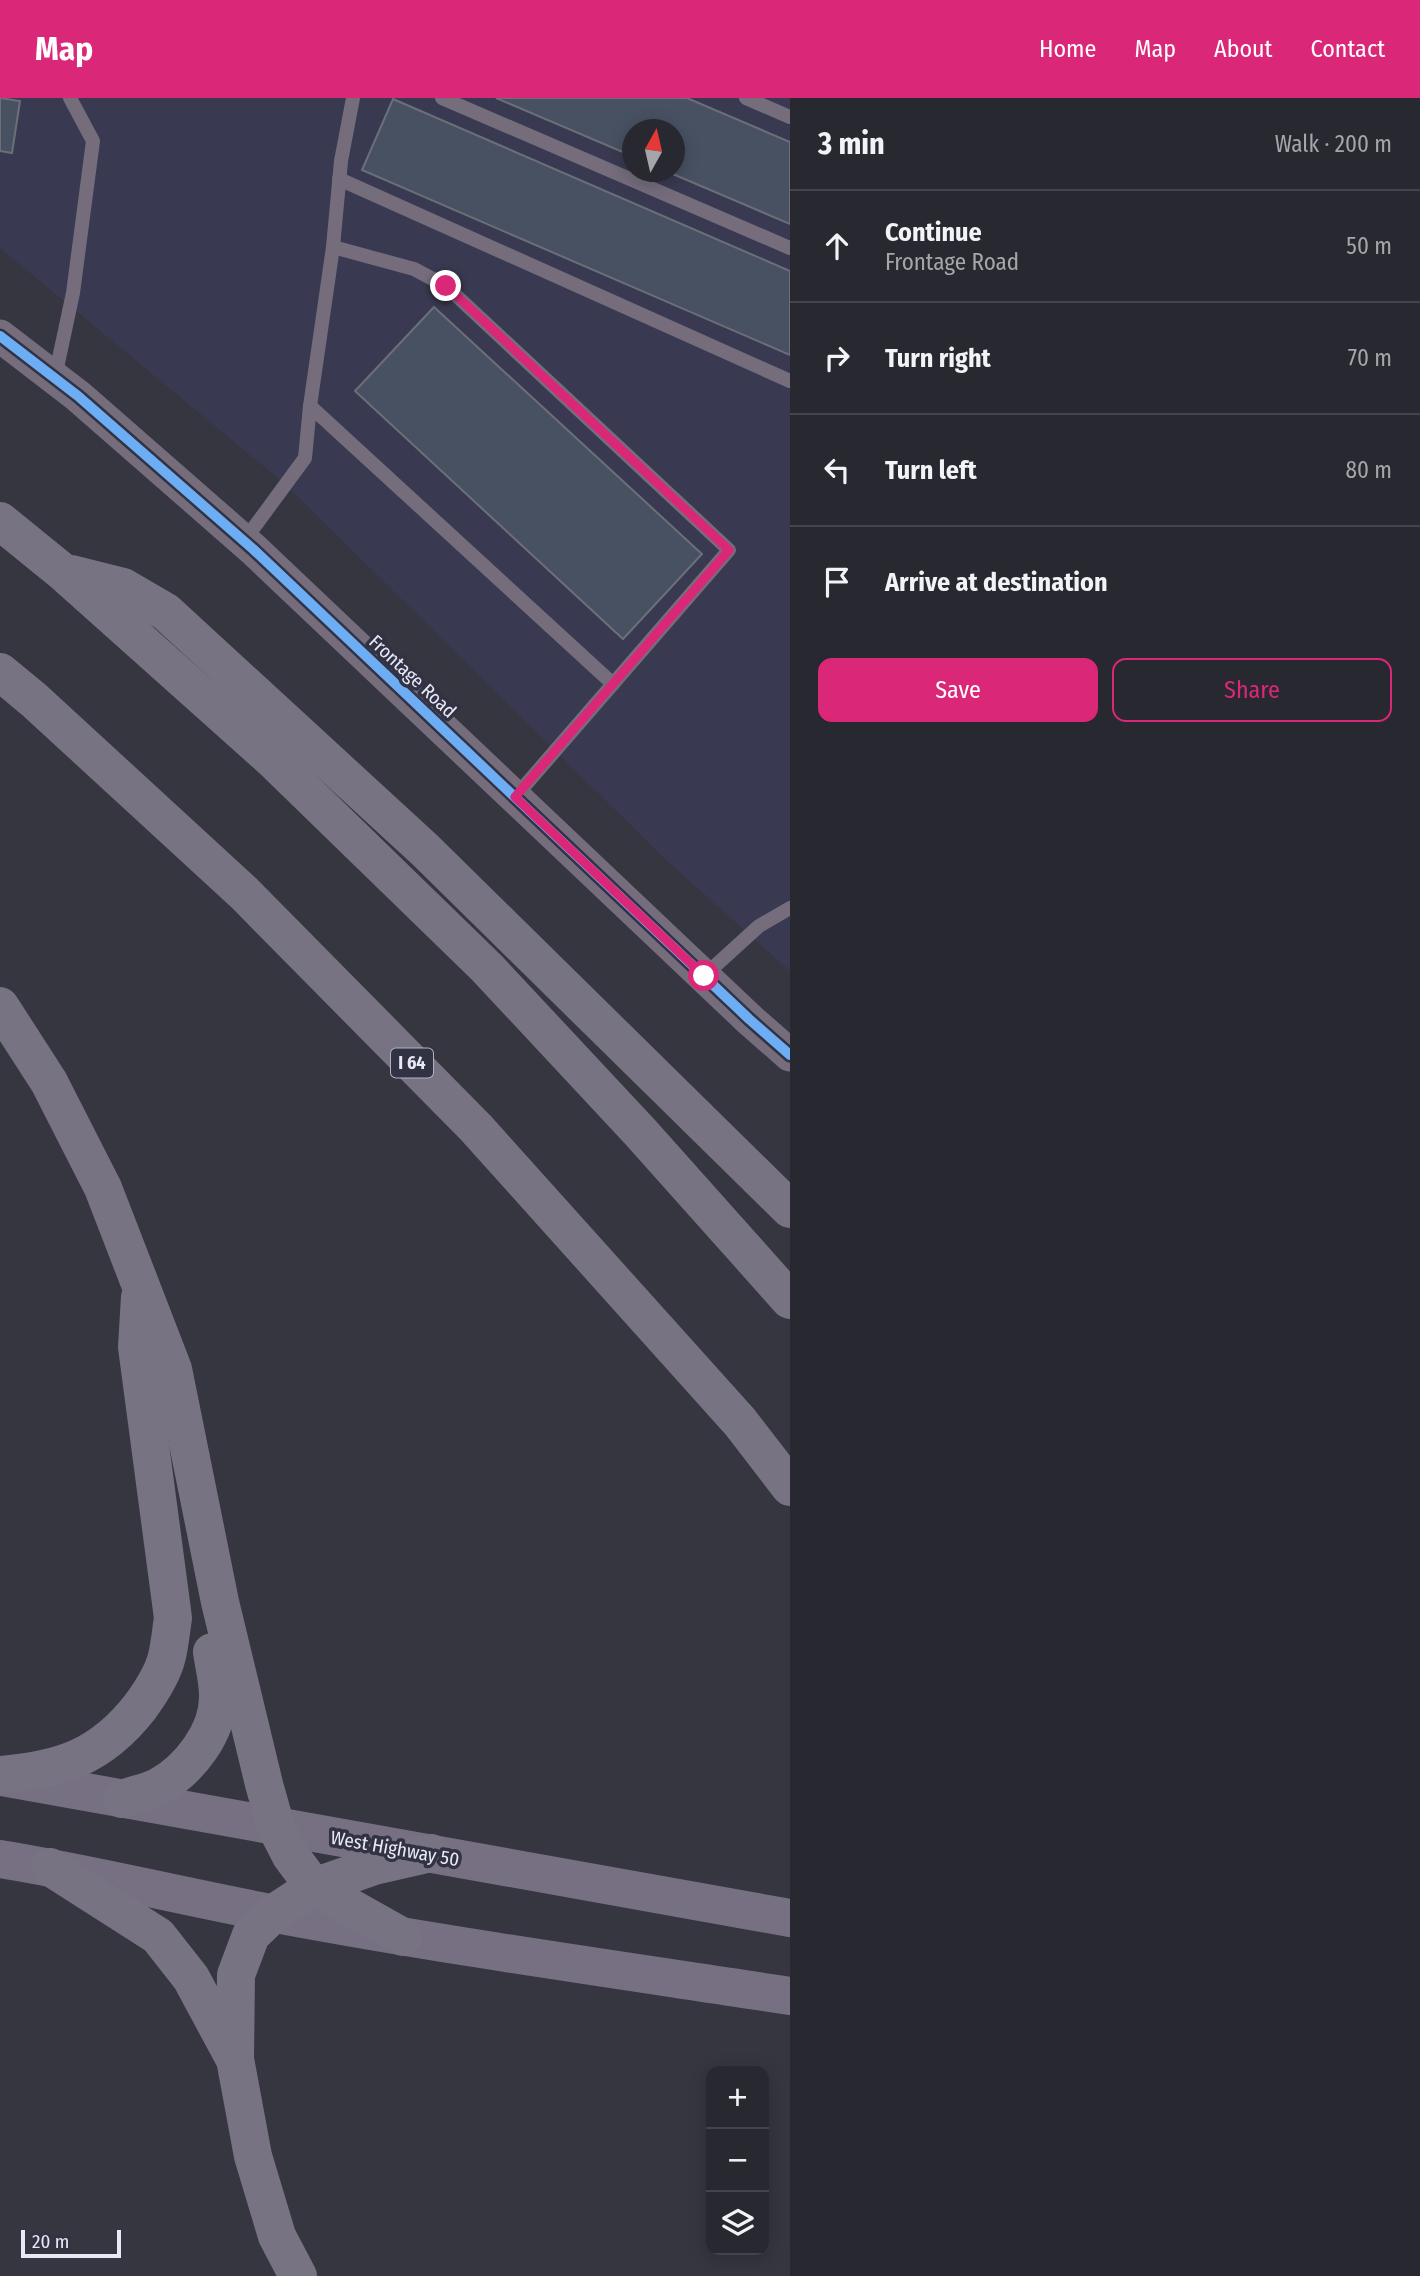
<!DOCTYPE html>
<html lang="en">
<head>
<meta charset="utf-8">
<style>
  body { margin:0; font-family:"Fira Sans Condensed",sans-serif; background:#34343d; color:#f1f3f6 }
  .controls { position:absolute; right:21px; bottom:21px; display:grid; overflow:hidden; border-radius:14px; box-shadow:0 4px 18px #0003 }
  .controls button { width:63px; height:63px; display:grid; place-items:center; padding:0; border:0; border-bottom:2px solid #44444d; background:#282831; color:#f1f3f6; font:35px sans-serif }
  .compass { position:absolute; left:622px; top:21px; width:63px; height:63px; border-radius:50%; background:#282831; box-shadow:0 4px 18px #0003; rotate:8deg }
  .scale { position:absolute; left:21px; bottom:18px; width:100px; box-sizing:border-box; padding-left:7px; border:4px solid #e8e9f5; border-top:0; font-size:19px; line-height:24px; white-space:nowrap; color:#e8e9f5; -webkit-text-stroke:5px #323245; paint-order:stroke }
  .stop { position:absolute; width:21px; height:21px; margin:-16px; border:5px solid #db2777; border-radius:50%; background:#fff }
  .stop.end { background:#db2777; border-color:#fff; box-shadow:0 2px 7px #0008 }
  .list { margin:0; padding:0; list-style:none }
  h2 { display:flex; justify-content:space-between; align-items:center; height:91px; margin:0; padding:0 28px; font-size:30px }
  h2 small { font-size:23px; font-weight:400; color:#a5a6ab }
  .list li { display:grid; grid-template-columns:46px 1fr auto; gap:21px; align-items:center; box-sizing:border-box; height:112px; padding:0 28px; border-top:2px solid #44444d }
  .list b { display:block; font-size:26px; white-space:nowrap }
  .list p { margin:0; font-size:23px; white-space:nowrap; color:#a5a6ab }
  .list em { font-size:23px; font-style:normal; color:#a5a6ab }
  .actions { display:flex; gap:14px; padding:21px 28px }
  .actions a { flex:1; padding:16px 0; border:2px solid #db2777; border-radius:14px; text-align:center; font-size:24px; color:#db2777 }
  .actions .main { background:#db2777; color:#fff }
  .icon { flex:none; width:38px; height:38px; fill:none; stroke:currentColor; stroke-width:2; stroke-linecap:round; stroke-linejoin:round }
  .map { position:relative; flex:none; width:790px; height:2178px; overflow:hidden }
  header { display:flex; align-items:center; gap:42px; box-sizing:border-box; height:98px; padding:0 35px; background:#db2777; color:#fff }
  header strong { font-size:33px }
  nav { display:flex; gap:38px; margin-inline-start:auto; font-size:24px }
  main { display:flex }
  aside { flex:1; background:#282831 }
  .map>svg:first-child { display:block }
  .built { fill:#393951; fill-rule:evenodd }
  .building { fill:#485162; stroke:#6c6f78; stroke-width:2 }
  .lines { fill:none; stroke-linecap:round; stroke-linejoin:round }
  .service { stroke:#756d7c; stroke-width:14 }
  .tertiary { stroke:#756d7c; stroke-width:33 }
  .secondary { stroke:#776f82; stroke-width:38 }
  .motorway { stroke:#787382; stroke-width:38 }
  .cycleway-casing { stroke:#323245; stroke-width:15 }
  .cycleway { stroke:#6dadf4; stroke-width:10 }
  .route { stroke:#db2777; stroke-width:9 }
  .labels { text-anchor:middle; stroke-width:7; stroke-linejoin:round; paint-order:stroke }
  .shield { fill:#323245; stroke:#b1b2c0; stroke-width:2 }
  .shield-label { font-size:18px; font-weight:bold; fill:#e8e9f5 }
  .street-label { font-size:19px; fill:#e8e9f5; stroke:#323245 }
</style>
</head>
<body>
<header>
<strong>Map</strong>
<nav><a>Home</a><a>Map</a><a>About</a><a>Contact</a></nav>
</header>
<main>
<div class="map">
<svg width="790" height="2178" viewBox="0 0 790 2178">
  <rect width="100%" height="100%" fill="#363641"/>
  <path class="built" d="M 0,0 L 790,0 L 790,873 L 665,761 L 285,386 L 0,150 ZM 632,32 L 674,32 L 674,74 L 632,74 Z"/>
  <g class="building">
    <polygon points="0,0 20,3 12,55 0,53"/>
    <polygon points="496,0 687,0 790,44 790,126 668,74 674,74 674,32 632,32 632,58"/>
    <polygon points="393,1 790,173 790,257 362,72"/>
    <polygon points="434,209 702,456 623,541 355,293"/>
  </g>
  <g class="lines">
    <g class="service">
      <polyline points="442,0 790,150"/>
      <polyline points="746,0 790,19"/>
      <polyline points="339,81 790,283"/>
      <polyline points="333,149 414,171 446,188 729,452 515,699"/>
      <polyline points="55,279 73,195 93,43 70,0"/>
      <polyline points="310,308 613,586"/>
      <polyline points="244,443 305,360 310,308 333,149 341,63 353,0"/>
      <polyline points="704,878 759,828 790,810"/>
    </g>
    <polyline class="tertiary" points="0,238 78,298 253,451 749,921 790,957"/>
    <g class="secondary">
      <polyline points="2,1679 790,1820"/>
      <path d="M 0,1761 C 93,1776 184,1799 276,1816 C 447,1848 619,1872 790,1898"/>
    </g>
    <g class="motorway">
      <polyline points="0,423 64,475 271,660 487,870 641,1035 790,1202"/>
      <polyline points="71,476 123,489 166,514 425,752 790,1111"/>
      <polyline points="0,574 34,602 244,795 476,1030 740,1324 790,1389"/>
      <polyline points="0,908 49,984 103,1090 173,1271 220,1504 264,1686 276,1729 291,1758 314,1789 403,1839"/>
      <path d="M 0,1677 C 61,1672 101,1659 140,1609 C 151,1594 163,1576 167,1558 C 170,1545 171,1533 173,1520 L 137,1249 L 140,1199"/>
      <path d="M 122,1701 C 133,1697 147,1694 158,1689 C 189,1672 219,1634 218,1597 C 218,1583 214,1568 212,1554"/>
      <polyline points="50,1769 158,1838 191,1880 233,1958"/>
      <polyline points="298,2178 277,2138 253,2058 235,1961 236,1877 251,1837 274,1815 314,1789 374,1768 431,1755"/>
    </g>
    <g class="cycleway-casing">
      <polyline id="cycleway" points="0,238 78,298 253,451 749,921 790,957"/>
    </g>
    <use href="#cycleway" class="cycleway"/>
  </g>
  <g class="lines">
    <polyline class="route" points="446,188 729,452 515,699 704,878"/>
  </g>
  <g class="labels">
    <rect class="shield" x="391" y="950.5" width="42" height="29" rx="5"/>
    <g class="shield-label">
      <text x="412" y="971">I 64</text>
    </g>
    <g class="street-label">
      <text transform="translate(413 578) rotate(43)" y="7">Frontage Road</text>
      <text transform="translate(395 1750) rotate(10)" y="7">West Highway 50</text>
    </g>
  </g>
</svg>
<div class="controls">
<button>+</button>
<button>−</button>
<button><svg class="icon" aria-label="layers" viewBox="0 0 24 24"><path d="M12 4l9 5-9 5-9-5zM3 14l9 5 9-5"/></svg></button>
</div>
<svg class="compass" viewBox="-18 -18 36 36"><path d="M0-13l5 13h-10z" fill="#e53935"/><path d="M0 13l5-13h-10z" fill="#a5a6ab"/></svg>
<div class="scale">20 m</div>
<div class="stop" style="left:704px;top:878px"></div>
<div class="stop end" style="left:446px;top:188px"></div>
</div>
<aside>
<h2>3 min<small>Walk · 200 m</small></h2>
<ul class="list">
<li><svg class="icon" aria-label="ahead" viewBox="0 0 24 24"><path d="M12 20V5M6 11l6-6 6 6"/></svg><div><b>Continue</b><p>Frontage Road</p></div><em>50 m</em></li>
<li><svg class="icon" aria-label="right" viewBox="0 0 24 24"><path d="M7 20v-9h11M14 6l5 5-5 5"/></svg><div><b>Turn right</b></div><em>70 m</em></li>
<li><svg class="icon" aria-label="left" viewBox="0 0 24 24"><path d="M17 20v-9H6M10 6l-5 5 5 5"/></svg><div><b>Turn left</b></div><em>80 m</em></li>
<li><svg class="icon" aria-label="arrive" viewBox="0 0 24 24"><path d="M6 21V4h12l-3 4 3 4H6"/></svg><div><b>Arrive at destination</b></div></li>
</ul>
<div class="actions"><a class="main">Save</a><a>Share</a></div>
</aside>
</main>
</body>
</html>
